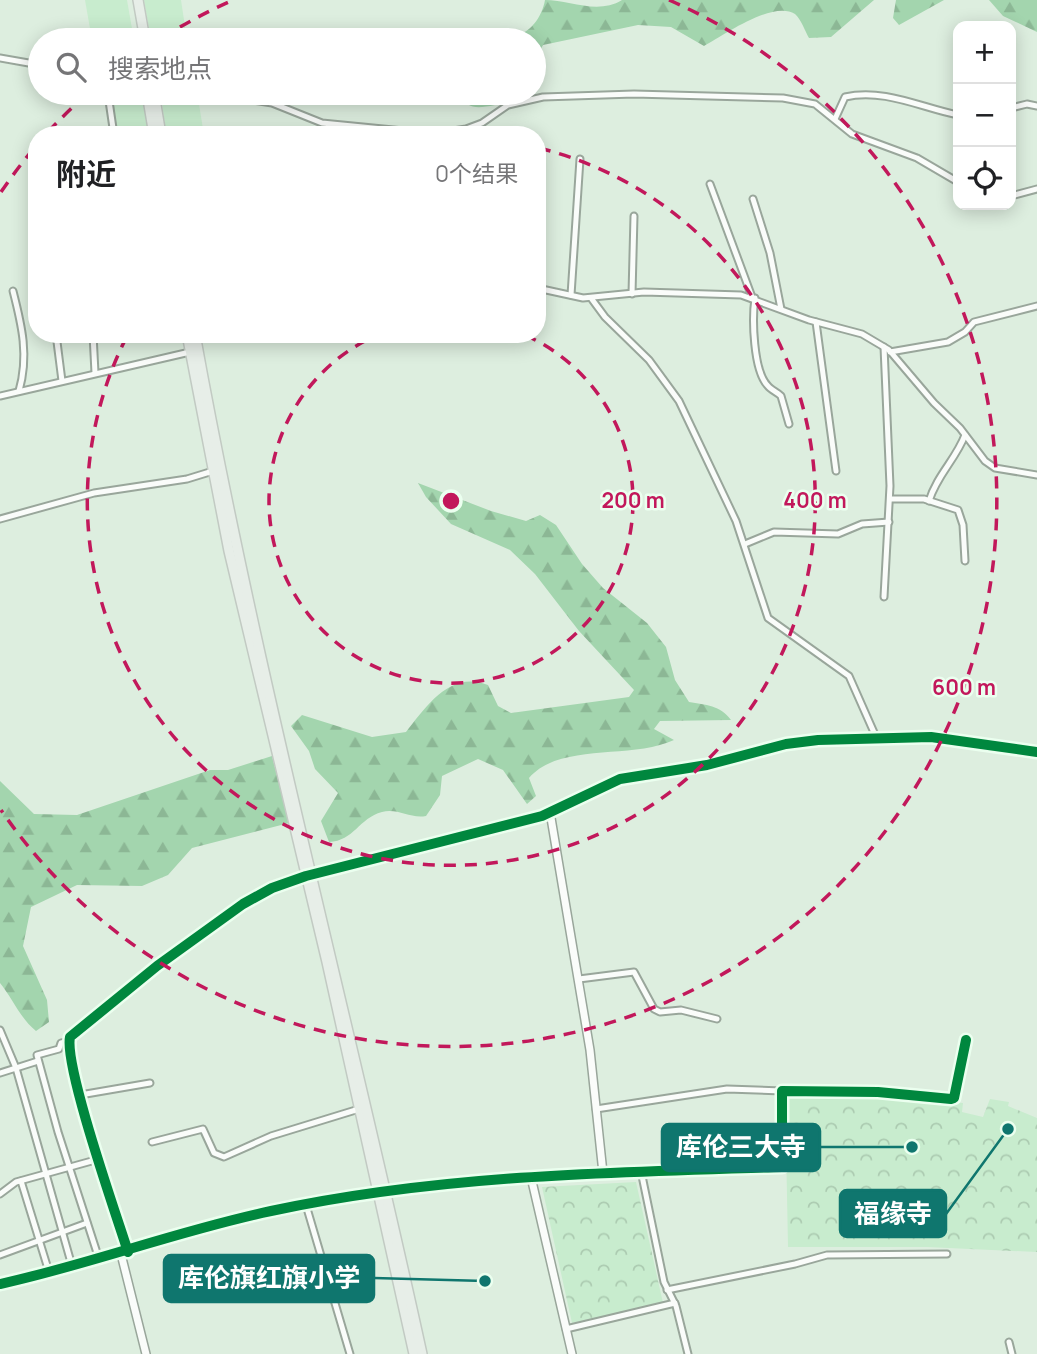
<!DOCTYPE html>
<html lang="zh">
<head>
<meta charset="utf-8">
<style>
  body { margin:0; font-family:Manrope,"Noto Sans SC",sans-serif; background:#f6f6f6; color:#202124 }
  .controls { position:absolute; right:21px; top:21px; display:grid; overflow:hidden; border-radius:14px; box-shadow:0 4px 18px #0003 }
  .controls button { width:63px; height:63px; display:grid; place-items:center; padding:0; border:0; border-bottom:2px solid #e0e0e0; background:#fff; color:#202124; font:35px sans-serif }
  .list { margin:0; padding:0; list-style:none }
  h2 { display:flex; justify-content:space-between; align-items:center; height:91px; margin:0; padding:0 28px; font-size:30px }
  h2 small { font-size:23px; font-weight:400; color:#757577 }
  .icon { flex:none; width:38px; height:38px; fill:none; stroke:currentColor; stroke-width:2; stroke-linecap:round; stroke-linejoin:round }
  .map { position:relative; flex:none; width:1037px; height:1354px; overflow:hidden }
  .search { position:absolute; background:#fff; box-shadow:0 4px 18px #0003; left:28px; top:28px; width:518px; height:77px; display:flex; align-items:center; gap:18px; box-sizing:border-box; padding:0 24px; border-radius:38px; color:#757577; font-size:26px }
  .panel { position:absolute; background:#fff; box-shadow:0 4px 18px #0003; left:28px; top:126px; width:518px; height:217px; border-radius:28px }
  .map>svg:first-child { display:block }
  .grass { fill:#c8ecce }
  .forest { fill:url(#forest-firs) }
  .park { fill:url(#park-crowns) }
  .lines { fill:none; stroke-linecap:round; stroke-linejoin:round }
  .minor-casing { stroke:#99a69b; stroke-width:9 }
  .tertiary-casing { stroke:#99a69b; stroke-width:10 }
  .primary-casing { stroke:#c2cac3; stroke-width:12 }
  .minor { stroke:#fafcfa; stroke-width:5 }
  .tertiary { stroke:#fafcfa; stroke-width:7 }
  .primary { stroke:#e7eee8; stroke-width:9 }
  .cycleway-casing { stroke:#ebffef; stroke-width:15 }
  .cycleway { stroke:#00873e; stroke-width:10 }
  .ring { fill:none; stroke:#c2185b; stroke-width:3.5; stroke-dasharray:12 9 }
  .centre { fill:#c2185b; stroke:#ebffef; stroke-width:3.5 }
  .ring-label { font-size:21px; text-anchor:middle; font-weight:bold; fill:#c2185b; stroke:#ebffef; stroke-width:5; stroke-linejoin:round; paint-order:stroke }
  .leader { fill:none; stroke:#0f766e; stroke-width:2.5 }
  .callout-dot { fill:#0f766e; stroke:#ebffef; stroke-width:2.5 }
  .callout { fill:#0f766e; stroke:#0f766e; stroke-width:2.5 }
  .callout-label { font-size:26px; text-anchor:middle; font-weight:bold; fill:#fff }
</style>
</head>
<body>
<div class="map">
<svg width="1037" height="1354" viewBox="0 0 1037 1354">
  <defs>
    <pattern id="forest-firs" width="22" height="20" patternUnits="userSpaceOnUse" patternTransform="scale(1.75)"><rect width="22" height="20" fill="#a3d5ae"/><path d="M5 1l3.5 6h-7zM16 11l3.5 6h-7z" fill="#8cb795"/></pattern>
    <pattern id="park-crowns" width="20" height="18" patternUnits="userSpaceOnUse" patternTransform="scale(1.75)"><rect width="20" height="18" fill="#c8ecce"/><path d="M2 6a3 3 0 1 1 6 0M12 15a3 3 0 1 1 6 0" fill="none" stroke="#accbb1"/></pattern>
  </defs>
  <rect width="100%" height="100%" fill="#ddeedf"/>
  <g class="grass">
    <polygon points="85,0 127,0 134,40 92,40"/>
    <polygon points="144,0 181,0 187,40 151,40"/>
    <polygon points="136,93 142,94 149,135 114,135 112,111 117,98"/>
    <polygon points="161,94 198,98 204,135 166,135"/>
  </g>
  <g class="forest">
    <path d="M 545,0 C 569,0 598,15 622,0 L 874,0 L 831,37 L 809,38 C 805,31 801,19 795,14 C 772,0 723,36 704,46 L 671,27 L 638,25 L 543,45 L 537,55 L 539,73 L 534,73 L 534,40 L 489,40 C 497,37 503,38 512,37 C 530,34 542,17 545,0 Z"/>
    <polygon points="896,0 944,0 899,25 893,18"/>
    <polygon points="989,0 1037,0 1037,32 1003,16"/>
    <path d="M 455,93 L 505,93 L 495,105 C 475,109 469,109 455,93 Z"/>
    <path d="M 418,483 L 491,511 L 526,521 L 540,515 L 556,525 L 582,564 L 603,588 L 647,623 L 666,647 L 675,680 L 689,702 C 706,705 720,705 731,720 L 660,721 L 654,729 L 674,740 C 631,760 560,742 529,778 L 536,796 L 527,804 L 503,770 L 478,759 L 442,776 L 440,795 L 426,816 C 410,819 398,808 382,812 C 359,818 354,841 329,842 L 321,821 L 338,793 L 315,769 L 309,751 L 291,726 L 302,715 L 372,737 L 406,732 C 427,705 451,670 488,685 L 498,706 L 511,713 L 629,697 L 634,690 L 579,631 L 535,574 L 510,550 L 451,524 L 426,497 Z"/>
    <path d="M 272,756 L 289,823 L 192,848 L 168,875 L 142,886 L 77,885 L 31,907 L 23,946 L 47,1000 L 49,1022 L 36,1031 C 20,1018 13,999 0,983 L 0,781 L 34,814 L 77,815 L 210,770 L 228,770 Z"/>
  </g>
  <g class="park">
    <polygon points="785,1094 860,1094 963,1103 962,1112 983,1117 990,1099 1009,1102 1008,1106 1037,1118 1037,1252 927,1247 788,1247"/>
    <polygon points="636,1182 663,1303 572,1323 542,1187"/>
  </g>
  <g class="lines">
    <g class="minor-casing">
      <g id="minor">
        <polyline points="0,58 40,65"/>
        <polyline points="113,93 108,94 114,135"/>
        <polyline points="206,93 272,103 322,123 434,134 466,129 482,123 508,105 543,97 634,94 783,98 815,104 852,134 917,158 958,182"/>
        <polyline points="1011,108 1027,104 1037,106"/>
        <path d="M 835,119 L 845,97 C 884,88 922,108 958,115"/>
        <polyline points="710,184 752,297"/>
        <polyline points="1011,196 1037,189"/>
        <polyline points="753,199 770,253 781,309"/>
        <polyline points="537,288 583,298 644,292 741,295 809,320 862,334 889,350 934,403 960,428 985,461 995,468 1037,475"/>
        <path d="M 13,291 C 22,326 29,356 19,391"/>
        <polyline points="632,294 634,216"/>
        <polyline points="571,295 580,159"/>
        <polyline points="591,298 605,317 649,360 679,401 736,521 768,618 849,676 876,737"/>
        <path d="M 755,298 C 752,318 753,371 768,386 C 771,390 777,392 781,396 L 789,424"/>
        <polyline points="816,322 836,471"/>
        <polyline points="56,334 62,381"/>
        <polyline points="93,334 95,373"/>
        <polyline points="890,352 948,342 965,332 974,322 1037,306"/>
        <polyline points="0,396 190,352"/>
        <polyline points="890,499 924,499 958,510 963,525 965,561"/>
        <path d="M 929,501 C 937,475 956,459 965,435"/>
        <polyline points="0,519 94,493 187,479 213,471"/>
        <polyline points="745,544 774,532 838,534 862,524 889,522"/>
        <polyline points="884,597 890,486 884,347"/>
        <polyline points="579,979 634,972 654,1009 660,1012 681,1010 717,1019"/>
        <polyline points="0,1030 16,1068 72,1266"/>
        <polyline points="69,1041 61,1043 59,1049 37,1055 58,1132 99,1259"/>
        <polyline points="0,1073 38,1061"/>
        <polyline points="80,1095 150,1083"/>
        <polyline points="596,1109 727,1089 782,1091"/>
        <polyline points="152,1142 203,1129 214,1153 224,1157 271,1136 359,1109"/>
        <polyline points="782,1167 782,1091 878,1092 951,1099 954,1098 966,1040"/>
        <polyline points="641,1171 664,1282 676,1306 688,1354"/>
        <polyline points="21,1181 49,1272"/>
        <polyline points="0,1194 16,1182 99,1159"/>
        <polyline points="306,1205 350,1354"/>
        <polyline points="0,1255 87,1223"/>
        <polyline points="667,1290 795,1264 827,1255 947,1254"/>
        <polyline points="566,1329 675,1303"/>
        <polyline points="1009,1342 1012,1354"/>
      </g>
    </g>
    <g class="tertiary-casing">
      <g id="tertiary">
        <polyline points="550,812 590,1050 603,1173"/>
        <polyline points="531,1177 572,1354"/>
        <path d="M 128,1252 C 116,1214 64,1066 70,1037 L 157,966 L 243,904 L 272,888 L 306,876 L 542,816 L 620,779 L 707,765 L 786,744 L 818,740 L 931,737 L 1037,752"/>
        <polyline points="121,1254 146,1354"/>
        <path d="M 0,1284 C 91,1264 180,1230 271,1211 C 438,1175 612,1172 782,1167"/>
      </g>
    </g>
    <g class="primary-casing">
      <g id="primary">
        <polyline points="138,0 145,40"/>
        <polyline points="147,93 154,135"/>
        <polyline points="154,93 161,135"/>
        <polyline points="187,334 229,551 327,962 414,1354"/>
        <path d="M 195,334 C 257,677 348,1014 422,1354"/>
      </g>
    </g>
    <use href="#minor" class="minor"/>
    <use href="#tertiary" class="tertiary"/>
    <use href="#primary" class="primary"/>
    <g class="cycleway-casing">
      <g id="cycleway">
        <path d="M 128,1252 C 116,1214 64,1066 70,1037 L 157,966 L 243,904 L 272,888 L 306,876 L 542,816 L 620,779 L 707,765 L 786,744 L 818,740 L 931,737 L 1037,752"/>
        <path d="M 0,1284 C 91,1264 180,1230 271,1211 C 438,1175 612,1172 782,1167 L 782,1091 L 878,1092 L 951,1099 L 954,1098 L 966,1040"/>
      </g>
    </g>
    <use href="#cycleway" class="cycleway"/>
  </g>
  <g class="ring">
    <path d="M525 335A182 182 0 1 1 377 335"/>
    <path d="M539 148A364 364 0 1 1 127 336"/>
    <path d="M1 192A546 546 0 0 1 36 146M48 132A546 546 0 0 1 86 95M162 38A546 546 0 0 1 233 0M669 0A546 546 0 1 1 1 810"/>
  </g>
  <circle cx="451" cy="501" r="10" class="centre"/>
  <g class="ring-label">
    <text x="633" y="508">200 m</text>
    <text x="815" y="508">400 m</text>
    <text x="964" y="695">600 m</text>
  </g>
  <path class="leader" d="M912 1147L820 1147M1008 1129L946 1214M485 1281L374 1278"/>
  <g class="callout-dot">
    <circle cx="912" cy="1147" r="7"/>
    <circle cx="1008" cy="1129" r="7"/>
    <circle cx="485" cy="1281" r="7"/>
  </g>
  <g class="callout">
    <rect x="662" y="1124" width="158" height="47" rx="7"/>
    <rect x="840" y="1190" width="106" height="47" rx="7"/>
    <rect x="164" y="1255" width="210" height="47" rx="7"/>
  </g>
  <g class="callout-label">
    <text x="741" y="1156">库伦三大寺</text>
    <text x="893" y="1223">福缘寺</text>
    <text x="269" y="1287">库伦旗红旗小学</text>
  </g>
</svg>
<div class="controls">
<button>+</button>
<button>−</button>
<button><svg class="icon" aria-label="locate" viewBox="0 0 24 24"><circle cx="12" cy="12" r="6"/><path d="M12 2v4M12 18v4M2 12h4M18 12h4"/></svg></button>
</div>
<div class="search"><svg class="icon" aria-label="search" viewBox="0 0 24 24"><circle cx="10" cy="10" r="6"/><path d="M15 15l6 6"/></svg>搜索地点</div>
<section class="panel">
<h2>附近<small>0个结果</small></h2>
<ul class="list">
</ul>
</section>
</div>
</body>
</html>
